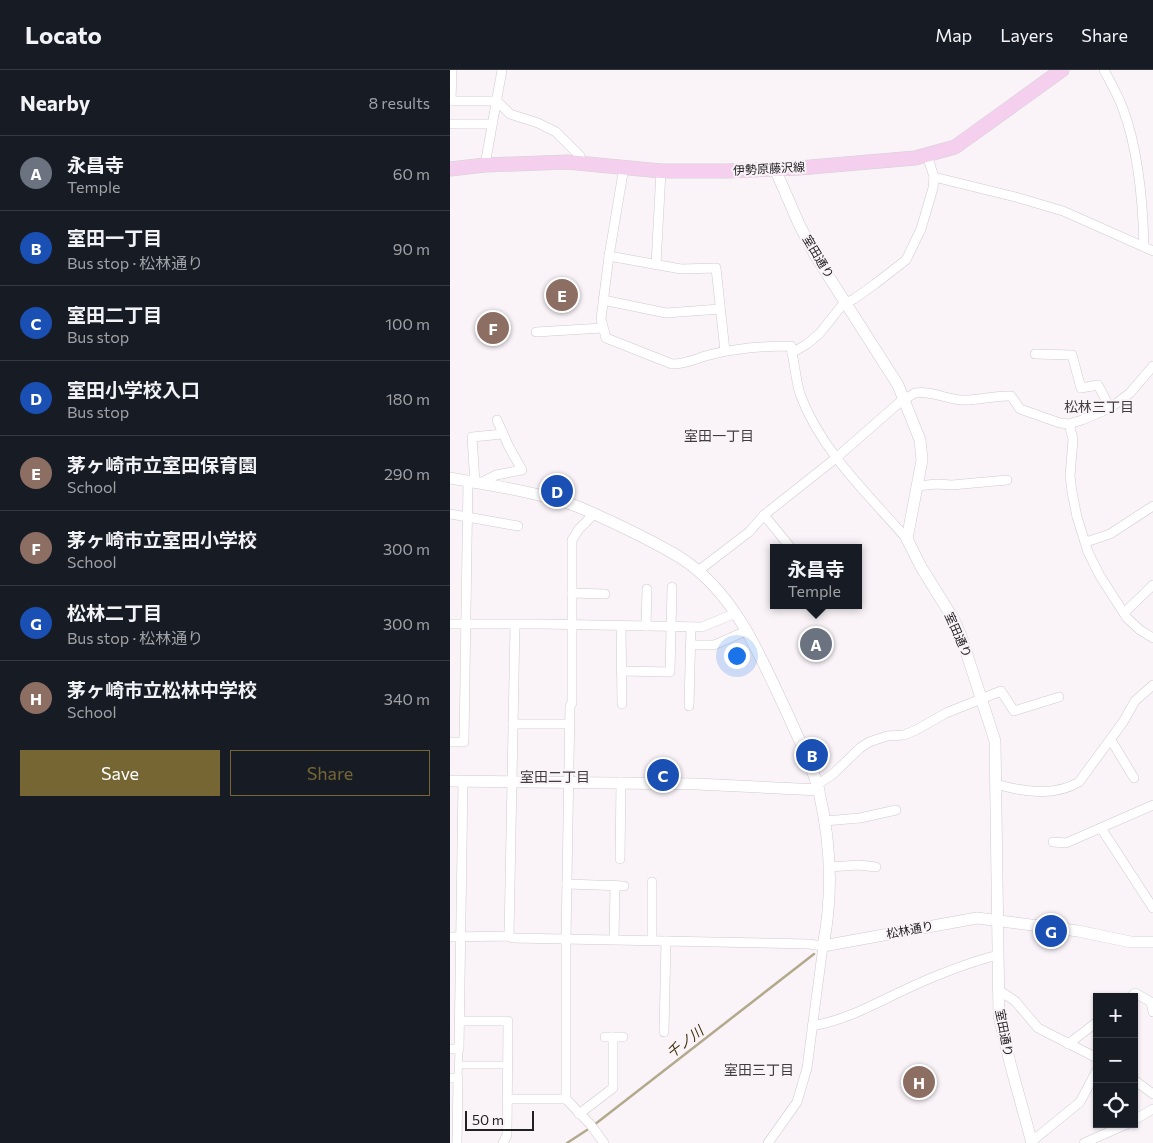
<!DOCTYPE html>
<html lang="en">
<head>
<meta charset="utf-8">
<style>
  body { margin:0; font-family:Commissioner,"Noto Sans JP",sans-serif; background:#242831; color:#f1f3f6 }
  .controls { position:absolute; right:15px; bottom:15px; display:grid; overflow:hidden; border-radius:0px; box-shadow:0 1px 4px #0004 }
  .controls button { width:45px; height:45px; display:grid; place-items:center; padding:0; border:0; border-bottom:1px solid #363941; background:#171b24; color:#f1f3f6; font:25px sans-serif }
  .scale { position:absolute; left:15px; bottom:12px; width:69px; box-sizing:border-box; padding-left:5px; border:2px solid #222022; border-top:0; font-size:14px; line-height:18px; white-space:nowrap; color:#222022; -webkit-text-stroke:4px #faf4f9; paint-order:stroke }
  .you { position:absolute; left:286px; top:585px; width:18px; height:18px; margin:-12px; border:4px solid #fff; border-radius:50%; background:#1a73e8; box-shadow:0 0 0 8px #1a73e833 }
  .badge { display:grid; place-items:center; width:32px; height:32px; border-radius:50%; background:#756634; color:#fff; font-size:16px; font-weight:700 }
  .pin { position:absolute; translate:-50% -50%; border:2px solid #fff; box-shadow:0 1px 5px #0006 }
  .popup { position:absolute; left:320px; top:474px; width:92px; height:65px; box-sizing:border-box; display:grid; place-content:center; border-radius:0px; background:#171b24; filter:drop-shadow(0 1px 4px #0005); font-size:16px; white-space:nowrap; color:#9ea1a6 }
  .popup b { font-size:19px; color:#f1f3f6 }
  .popup::after { content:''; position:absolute; left:50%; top:100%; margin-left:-10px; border:10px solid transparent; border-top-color:#171b24 }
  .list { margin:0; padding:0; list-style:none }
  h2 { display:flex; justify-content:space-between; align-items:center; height:65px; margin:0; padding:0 20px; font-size:21px }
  h2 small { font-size:16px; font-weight:400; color:#9ea1a6 }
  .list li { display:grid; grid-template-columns:32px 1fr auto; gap:15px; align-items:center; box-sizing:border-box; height:75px; padding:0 20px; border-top:1px solid #363941 }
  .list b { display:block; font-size:19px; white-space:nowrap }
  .list p { margin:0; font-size:16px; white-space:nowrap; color:#9ea1a6 }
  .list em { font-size:16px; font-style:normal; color:#9ea1a6 }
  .actions { display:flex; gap:10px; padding:15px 20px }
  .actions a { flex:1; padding:11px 0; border:1px solid #756634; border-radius:0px; text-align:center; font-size:18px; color:#756634 }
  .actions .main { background:#756634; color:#fff }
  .icon { flex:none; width:28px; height:28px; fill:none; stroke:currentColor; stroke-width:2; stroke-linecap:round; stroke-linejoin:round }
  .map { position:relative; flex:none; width:703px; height:1073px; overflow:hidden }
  header { display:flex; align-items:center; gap:30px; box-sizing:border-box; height:70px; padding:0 25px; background:#171b24; border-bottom:1px solid #363941 }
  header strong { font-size:24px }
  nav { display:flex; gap:28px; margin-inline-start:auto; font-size:18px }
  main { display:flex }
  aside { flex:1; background:#171b24 }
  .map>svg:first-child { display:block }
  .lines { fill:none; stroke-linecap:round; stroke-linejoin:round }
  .stream { stroke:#b3aa8d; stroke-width:2.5 }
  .pedestrian-casing { stroke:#d0cace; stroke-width:8 }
  .minor-casing { stroke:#d0cace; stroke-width:10 }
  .tertiary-casing { stroke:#d0cace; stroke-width:12 }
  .primary-casing { stroke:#d3d2d3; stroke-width:15 }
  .pedestrian { stroke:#fff; stroke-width:7 }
  .minor { stroke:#fff; stroke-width:9 }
  .tertiary { stroke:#fff; stroke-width:11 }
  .primary { stroke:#f4d0ee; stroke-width:14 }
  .labels { text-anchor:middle; stroke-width:4; stroke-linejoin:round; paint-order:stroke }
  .street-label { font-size:12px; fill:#222022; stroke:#faf4f9 }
  .neighbourhood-label { font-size:14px; fill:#413c40; stroke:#faf4f9 }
  .water-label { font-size:14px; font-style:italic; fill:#392f06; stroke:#faf4f9 }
</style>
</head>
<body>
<header>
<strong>Locato</strong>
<nav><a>Map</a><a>Layers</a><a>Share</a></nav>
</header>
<main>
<aside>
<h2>Nearby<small>8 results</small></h2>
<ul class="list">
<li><span class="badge" style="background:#6b7280">A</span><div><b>永昌寺</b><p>Temple</p></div><em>60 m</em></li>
<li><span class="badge" style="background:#1a4fb4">B</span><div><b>室田一丁目</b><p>Bus stop · 松林通り</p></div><em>90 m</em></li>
<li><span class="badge" style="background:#1a4fb4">C</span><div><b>室田二丁目</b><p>Bus stop</p></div><em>100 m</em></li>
<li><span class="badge" style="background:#1a4fb4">D</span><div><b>室田小学校入口</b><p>Bus stop</p></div><em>180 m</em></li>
<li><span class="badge" style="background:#8d6e63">E</span><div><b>茅ヶ崎市立室田保育園</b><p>School</p></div><em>290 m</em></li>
<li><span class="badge" style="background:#8d6e63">F</span><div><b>茅ヶ崎市立室田小学校</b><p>School</p></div><em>300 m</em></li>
<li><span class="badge" style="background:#1a4fb4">G</span><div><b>松林二丁目</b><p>Bus stop · 松林通り</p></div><em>300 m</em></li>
<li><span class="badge" style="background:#8d6e63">H</span><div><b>茅ヶ崎市立松林中学校</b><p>School</p></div><em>340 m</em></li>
</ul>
<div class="actions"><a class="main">Save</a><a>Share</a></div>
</aside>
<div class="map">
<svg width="703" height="1073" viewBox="0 0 703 1073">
  <rect width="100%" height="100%" fill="#faf4f9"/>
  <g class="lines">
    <g class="stream">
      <polyline points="144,1055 364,884"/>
      <polyline points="117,1073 140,1058"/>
    </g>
    <g class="pedestrian-casing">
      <g id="pedestrian">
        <polyline points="9,995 58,995"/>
        <polyline points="8,1008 9,979"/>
      </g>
    </g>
    <g class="minor-casing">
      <g id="minor">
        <polyline points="2,0 1,31 47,31 60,44 88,53 106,62 130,86 131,92"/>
        <path d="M 654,0 C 661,13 668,25 673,39 C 688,79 693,135 694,177"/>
        <polyline points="0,54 42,54"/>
        <polyline points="35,95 52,0"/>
        <path d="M 174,97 L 159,186 L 151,249 L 156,268 L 222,294 C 237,294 249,287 263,284 C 289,278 315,276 341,276 L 342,283 L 357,274 L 370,263 L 393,234 L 404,229 L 425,214 L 456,190 L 471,159 L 483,118 L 484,107 L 477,85"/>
        <polyline points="484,107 569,128 613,141 703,181"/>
        <polyline points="159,186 231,199 266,198 275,281"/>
        <polyline points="206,195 211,101"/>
        <polyline points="153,230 216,243 270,239"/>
        <polyline points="86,262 153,258"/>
        <path d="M 342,283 C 345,296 346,311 350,324 C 371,381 418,424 457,469"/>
        <polyline points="585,284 622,285 631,318 648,315 660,338"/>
        <polyline points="619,354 623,369 620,406 622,422 627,447 638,482 650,506 677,548 690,560 703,568"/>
        <polyline points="25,413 22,367 53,364"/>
        <polyline points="30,413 46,405 72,400 59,377 47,350"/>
        <polyline points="467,416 487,414 502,415 557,410"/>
        <polyline points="0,444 68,456"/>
        <polyline points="144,444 129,459 122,470 122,633 120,636 116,868 116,1029 140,1054 154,1073"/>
        <polyline points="314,445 341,478"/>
        <polyline points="636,472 660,464 703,436"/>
        <path d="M 248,501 L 299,462 L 314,445 L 386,388 L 450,332 L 465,323 C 479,320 496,329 511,330 C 528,331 544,325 561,326 L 570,339 L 610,353 L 619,354 L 632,350 L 660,338 L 680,323 L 703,296"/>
        <polyline points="122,523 155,524"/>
        <polyline points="674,543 703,515"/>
        <polyline points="0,554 92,554 252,557 286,543"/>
        <polyline points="171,556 172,634"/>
        <polyline points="196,556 197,519"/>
        <polyline points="240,575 264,575 296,561"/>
        <polyline points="171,601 220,602 222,517"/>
        <polyline points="239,636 241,557"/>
        <polyline points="63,654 120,654"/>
        <polyline points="661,670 684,708"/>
        <polyline points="0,672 14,672 18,411"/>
        <path d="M 546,714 C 573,722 604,727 629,712 L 673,652 L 685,631 L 703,615"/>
        <polyline points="367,715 383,704 410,678 419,672 437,666 454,665 466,660 496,643 551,621 564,641 609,627"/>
        <polyline points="375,751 410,748 446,740"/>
        <polyline points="651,758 703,838"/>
        <polyline points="603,772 616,773 703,735"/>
        <polyline points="170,789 171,712"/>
        <polyline points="379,797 409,795 426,797"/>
        <polyline points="117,814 174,816"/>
        <polyline points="59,866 65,555"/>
        <polyline points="0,867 59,866 63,868 359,874 373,876 357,998 347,1032 318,1073"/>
        <polyline points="164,869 165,815"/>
        <polyline points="202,870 202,812"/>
        <polyline points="547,919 565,931 588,958 647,988"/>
        <polyline points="681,927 685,923 701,932 703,942"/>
        <polyline points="9,951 58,951 57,1065 53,1073"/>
        <path d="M 362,956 C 399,950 431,930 465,915 C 492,903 520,892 548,885"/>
        <polyline points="214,962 216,871"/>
        <polyline points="155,967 173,967"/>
        <polyline points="618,974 647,952"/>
        <polyline points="0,979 9,979 13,711"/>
        <polyline points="0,1008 8,1008 7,1073"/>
        <polyline points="684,1010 703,1024"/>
        <polyline points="58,1029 116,1029"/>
        <polyline points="129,1044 163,1018 163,967"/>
        <polyline points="684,1050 703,1039"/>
        <polyline points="581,1072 630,1032 647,1000"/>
        <polyline points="634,1073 677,1054"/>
      </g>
    </g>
    <g class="tertiary-casing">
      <g id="tertiary">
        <polyline points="325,99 349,154 365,185 448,315 470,370 472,390 457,469 471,497 504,550 511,566 545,671 549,946 560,993 582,1073"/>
        <path d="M 0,408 C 39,415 80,421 118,433 C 133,438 146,445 160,451 C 185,463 211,475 234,490 C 287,526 312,590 338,645 C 349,670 363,696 369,722 C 381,773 383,825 373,876 L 527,848 L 628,861 L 681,872 L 703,872"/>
        <polyline points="0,711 247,714 369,720"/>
      </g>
    </g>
    <g class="primary-casing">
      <polyline id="primary" points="0,99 35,95 117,92 211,101 277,101 349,98 465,88 505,77 612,0"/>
    </g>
    <use href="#pedestrian" class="pedestrian"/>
    <use href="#minor" class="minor"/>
    <use href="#tertiary" class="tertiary"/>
    <use href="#primary" class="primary"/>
  </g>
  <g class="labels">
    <g class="street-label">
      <text transform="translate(319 99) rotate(-3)" y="4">伊勢原藤沢線</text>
      <text transform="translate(368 187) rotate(59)" y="4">室田通り</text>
      <text transform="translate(508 565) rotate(66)" y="4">室田通り</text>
      <text transform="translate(460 860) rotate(-11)" y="4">松林通り</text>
      <text transform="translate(554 963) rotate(79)" y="4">室田通り</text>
    </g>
    <g class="neighbourhood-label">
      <text x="649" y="342">松林三丁目</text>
      <text x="269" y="371">室田一丁目</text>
      <text x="105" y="712">室田二丁目</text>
      <text x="309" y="1005">室田三丁目</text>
    </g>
    <g class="water-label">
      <text transform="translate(235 972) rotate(-38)" y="5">千ノ川</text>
    </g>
  </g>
</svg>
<div class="controls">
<button>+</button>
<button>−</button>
<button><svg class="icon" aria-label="locate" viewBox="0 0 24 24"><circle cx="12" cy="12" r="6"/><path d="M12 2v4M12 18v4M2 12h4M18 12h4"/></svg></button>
</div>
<div class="scale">50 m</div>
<div class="you"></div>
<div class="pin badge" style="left:366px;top:574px;background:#6b7280">A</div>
<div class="popup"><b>永昌寺</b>Temple</div>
<div class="pin badge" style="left:362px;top:685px;background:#1a4fb4">B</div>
<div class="pin badge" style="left:213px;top:705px;background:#1a4fb4">C</div>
<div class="pin badge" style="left:107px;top:421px;background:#1a4fb4">D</div>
<div class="pin badge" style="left:112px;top:225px;background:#8d6e63">E</div>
<div class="pin badge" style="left:43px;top:258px;background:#8d6e63">F</div>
<div class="pin badge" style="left:601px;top:861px;background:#1a4fb4">G</div>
<div class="pin badge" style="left:469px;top:1012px;background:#8d6e63">H</div>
</div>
</main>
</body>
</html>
